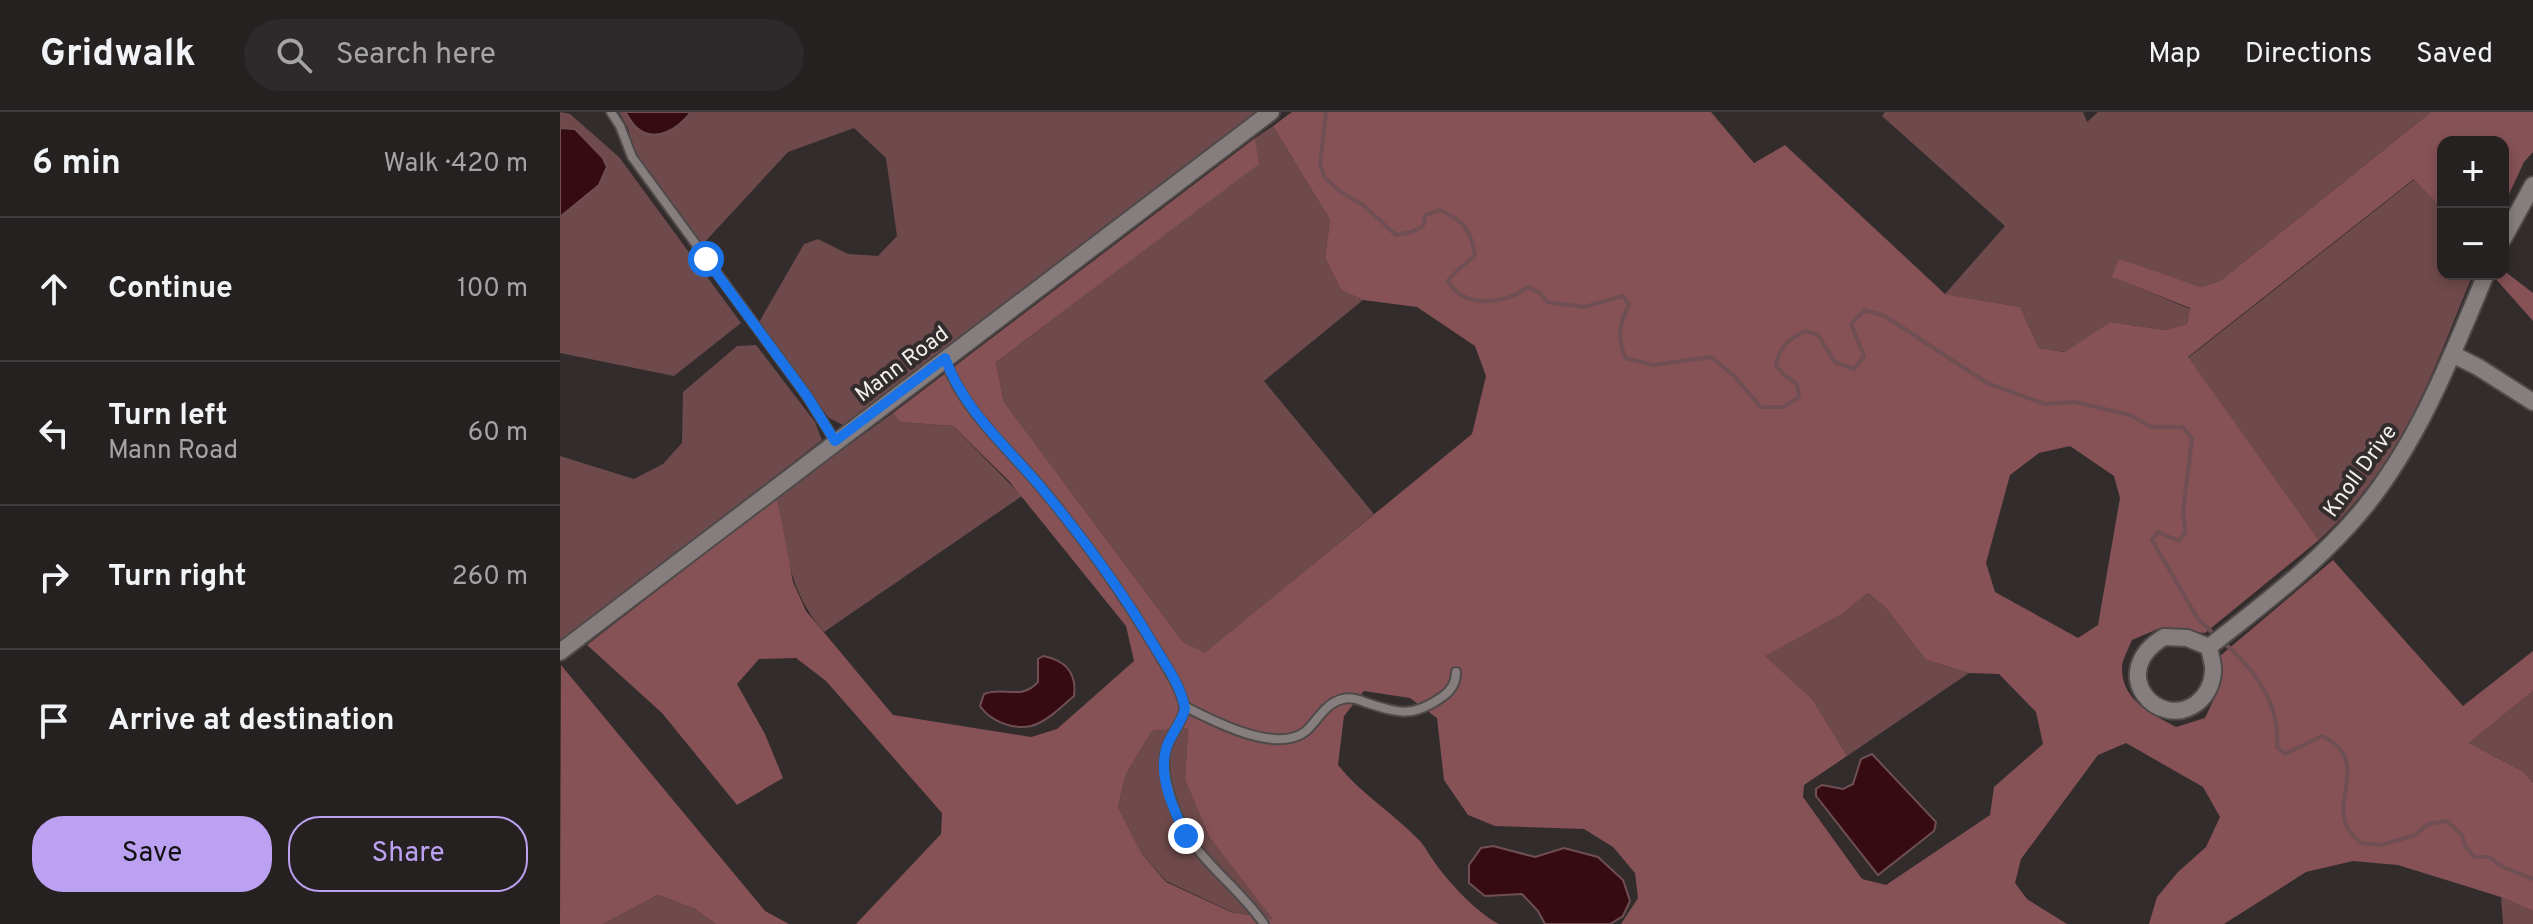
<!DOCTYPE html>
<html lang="en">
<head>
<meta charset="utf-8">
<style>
  body { margin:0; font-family:Overpass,sans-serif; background:#2e292a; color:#f1f3f6 }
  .controls { position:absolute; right:24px; top:24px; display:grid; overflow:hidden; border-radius:16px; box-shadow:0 4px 12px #0003 }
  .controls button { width:72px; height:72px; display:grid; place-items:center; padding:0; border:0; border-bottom:2px solid #423e3f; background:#262121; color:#f1f3f6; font:40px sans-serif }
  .stop { position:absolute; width:24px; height:24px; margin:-18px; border:6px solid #1a73e8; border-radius:50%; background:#fff }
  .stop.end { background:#1a73e8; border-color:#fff; box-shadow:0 2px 8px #0008 }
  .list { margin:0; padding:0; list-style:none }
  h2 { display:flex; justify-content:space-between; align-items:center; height:104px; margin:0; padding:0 32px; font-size:34px }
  h2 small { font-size:26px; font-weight:400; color:#a4a3a5 }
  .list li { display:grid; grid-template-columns:52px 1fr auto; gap:24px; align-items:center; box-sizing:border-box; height:144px; padding:0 32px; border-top:2px solid #423e3f }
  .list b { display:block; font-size:30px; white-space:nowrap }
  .list p { margin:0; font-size:26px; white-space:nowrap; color:#a4a3a5 }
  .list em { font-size:26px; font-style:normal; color:#a4a3a5 }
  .actions { display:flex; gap:16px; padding:24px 32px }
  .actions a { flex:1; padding:18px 0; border:2px solid #bca0f2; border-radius:32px; text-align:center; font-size:28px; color:#bca0f2 }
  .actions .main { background:#bca0f2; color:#111 }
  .icon { flex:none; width:44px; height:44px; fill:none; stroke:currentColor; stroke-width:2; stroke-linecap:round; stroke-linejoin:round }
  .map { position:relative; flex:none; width:1973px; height:812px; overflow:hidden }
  header { display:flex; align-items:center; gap:48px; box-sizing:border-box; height:112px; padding:0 40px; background:#262121; border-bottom:2px solid #423e3f }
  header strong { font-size:38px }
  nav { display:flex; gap:44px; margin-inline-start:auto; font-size:28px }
  .search { width:560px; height:72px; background:#2e292a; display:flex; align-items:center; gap:20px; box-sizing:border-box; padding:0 28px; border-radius:44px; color:#a4a3a5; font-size:30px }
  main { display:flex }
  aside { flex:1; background:#262121 }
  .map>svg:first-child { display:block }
  .green { fill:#6f4a4c }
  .forest { fill:#865256; fill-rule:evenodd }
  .water { fill:#370b12; stroke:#6f4f54; stroke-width:2 }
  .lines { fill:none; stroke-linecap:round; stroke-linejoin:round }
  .stream { stroke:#6f4f54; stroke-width:4 }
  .service-casing { stroke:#4f4949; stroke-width:12 }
  .minor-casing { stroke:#4f4949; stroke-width:20 }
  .service { stroke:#867e7e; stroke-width:8 }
  .minor { stroke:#867e7e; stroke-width:16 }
  .route { stroke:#1a73e8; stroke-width:10 }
  .labels { text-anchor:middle; stroke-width:8; stroke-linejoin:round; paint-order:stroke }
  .street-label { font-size:22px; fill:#f3efef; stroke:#332c2c }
</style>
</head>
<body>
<header>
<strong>Gridwalk</strong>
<div class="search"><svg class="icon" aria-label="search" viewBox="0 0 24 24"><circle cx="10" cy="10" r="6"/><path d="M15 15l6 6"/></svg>Search here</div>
<nav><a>Map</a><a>Directions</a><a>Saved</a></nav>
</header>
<main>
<aside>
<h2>6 min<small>Walk · 420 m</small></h2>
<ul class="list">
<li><svg class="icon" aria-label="ahead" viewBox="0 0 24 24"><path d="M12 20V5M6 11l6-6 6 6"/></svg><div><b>Continue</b></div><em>100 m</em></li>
<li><svg class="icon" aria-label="left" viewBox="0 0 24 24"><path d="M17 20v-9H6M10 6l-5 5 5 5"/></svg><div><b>Turn left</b><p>Mann Road</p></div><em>60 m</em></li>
<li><svg class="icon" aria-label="right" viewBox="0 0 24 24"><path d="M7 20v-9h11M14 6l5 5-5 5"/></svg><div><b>Turn right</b></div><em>260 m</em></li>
<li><svg class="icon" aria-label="arrive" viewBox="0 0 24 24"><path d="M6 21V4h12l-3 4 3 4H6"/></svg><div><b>Arrive at destination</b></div></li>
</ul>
<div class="actions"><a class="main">Save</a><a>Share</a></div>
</aside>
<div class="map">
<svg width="1973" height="812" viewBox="0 0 1973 812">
  <rect width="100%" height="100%" fill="#332c2c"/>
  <g class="green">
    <polygon points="0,0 10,2 59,45 181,211 114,264 0,241"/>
    <polygon points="59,0 697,0 285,314 269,306 198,212 244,132 258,127 288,142 318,144 337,124 326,46 294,16 228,40 142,133 74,40 68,16"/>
    <polygon points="1325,0 1523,0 1527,10 1538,0 1871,0 1660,169 1641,175 1559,148 1553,165 1630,197 1627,212 1606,218 1550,210 1506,240 1479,236 1460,195 1385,182 1445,114 1322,4"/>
    <polygon points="713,14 770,108 765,146 781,178 803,188 704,269 814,402 645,542 623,530 444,290 436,250 698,52 695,26"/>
    <path d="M 1855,67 L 1883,98 L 1883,162 L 1913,162 C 1871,264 1843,351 1759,428 L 1628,246 Z"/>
    <polygon points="196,233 255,310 262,328 0,530 0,344 74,367 103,352 122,331 123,280 177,234"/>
    <path d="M 333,301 L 340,310 L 393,314 L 462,384 L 264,520 C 227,477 227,438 217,385 Z"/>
    <polygon points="1308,481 1325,495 1366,548 1409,561 1287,644 1253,588 1204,544 1282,502"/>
    <polygon points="1973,579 1973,671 1964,660 1909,631"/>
    <polygon points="628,616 625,668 649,725 714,807 672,800 606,769 582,742 558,695 566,662 592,619"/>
    <polygon points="98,783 135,797 156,812 43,812"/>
    <polygon points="1941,785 1973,799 1973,812 1943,812"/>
  </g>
  <g class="forest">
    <path d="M 732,0 L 1151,0 L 1194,51 L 1225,33 L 1385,182 L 1460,195 L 1479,236 L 1505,240 L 1550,210 L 1606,218 L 1627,212 L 1630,196 L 1552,165 L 1559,147 L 1641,175 L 1660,169 L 1871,0 L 1973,0 L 1973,40 L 1964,50 L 1943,95 L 1943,30 L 1883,30 L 1883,98 L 1854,67 L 1628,245 L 1759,428 L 1645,521 L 1600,516 L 1572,528 C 1569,536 1561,549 1562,558 C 1563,589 1592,602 1616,615 L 1645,606 L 1660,574 L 1660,544 L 1773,448 L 1903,594 L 1973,539 L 1973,579 L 1909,631 L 1964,660 L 1973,671 L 1973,799 L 1941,785 L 1838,753 L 1793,749 L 1746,760 L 1664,812 L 1589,812 L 1597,785 L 1618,760 L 1646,735 L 1660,705 L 1643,675 L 1566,631 L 1538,643 L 1461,747 L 1455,771 L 1467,787 L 1507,812 L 1061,812 L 1078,786 L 1075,761 L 1053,735 L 1024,717 L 935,714 L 908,703 L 884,668 L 877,606 L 850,586 L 804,579 L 784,604 L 778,653 C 801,682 833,701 859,728 C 865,734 868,741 873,748 C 887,769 917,801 939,812 L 296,812 L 381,722 L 382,701 L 266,569 L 236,546 L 199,547 L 177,572 L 205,622 L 223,666 L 177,693 L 102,601 L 27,533 L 217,385 L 233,470 L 246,499 L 333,603 L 471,625 L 497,617 L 574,549 L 566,514 L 449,369 L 393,314 L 340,310 L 333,301 L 695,26 L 699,52 L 436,250 L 444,290 L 623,530 L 645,541 L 912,322 L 926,264 L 915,234 L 857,195 L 803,188 L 781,178 L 765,146 L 770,108 L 713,14 ZM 1510,334 L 1554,364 L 1560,386 L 1538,513 L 1518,526 L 1435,480 L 1426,451 L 1450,363 L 1479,341 ZM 1308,481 L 1325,495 L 1366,548 L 1409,561 L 1439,562 L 1476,600 L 1483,632 L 1434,675 L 1430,703 L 1326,773 L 1302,767 L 1243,685 L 1244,673 L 1287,644 L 1253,588 L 1205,544 L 1282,502 ZM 628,616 L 625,668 L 649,725 L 713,807 L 671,800 L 606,770 L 582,742 L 558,695 L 566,662 L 592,619 Z"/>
    <polygon points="1943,158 1973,181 1973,209 1935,166 1938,162 1943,162"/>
    <polygon points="1,553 205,799 229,812 156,812 135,797 98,783 43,812 0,812"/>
  </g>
  <g class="water">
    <path d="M 65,0 L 131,0 C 119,16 96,32 77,16 C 72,12 69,5 65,0 Z"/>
    <polygon points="0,16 15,17 43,46 47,55 39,73 0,105"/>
    <path d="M 483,544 C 505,548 517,561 514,584 C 502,594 487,610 471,614 C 453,618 430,609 420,594 L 424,582 C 444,574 461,589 478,570 L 478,547 Z"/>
    <polygon points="1312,642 1376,710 1374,719 1318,763 1256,684 1256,677 1262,673 1283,677 1293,672 1301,647"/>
    <polygon points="933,734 975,745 1004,736 1038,745 1063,768 1070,789 1063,804 1050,812 985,812 978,799 962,782 925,784 909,771 909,753 921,736"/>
  </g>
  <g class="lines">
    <g class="stream">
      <path d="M 766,0 L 760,53 L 765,66 L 782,81 L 803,93 L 836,123 L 852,120 L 863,114 L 865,103 L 880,98 C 904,110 910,115 915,143 C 907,151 891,162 888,169 C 905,198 945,192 968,175 L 980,181 L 987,190 L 1024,195 L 1063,184 L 1069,193 C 1058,213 1058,225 1065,246 L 1093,253 L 1151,245 L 1173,263 L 1201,295 L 1223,295 L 1239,285 L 1237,272 L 1223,262 L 1216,253 C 1219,235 1230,226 1246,219 L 1258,223 L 1275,250 L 1294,257 L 1304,244 L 1291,212 L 1305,198 L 1325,204 L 1427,271 L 1485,292 L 1515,290 L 1570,303 L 1591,315 L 1623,315 L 1632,327 L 1623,400 L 1625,420 L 1619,429 L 1598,420 L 1592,428 L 1638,507 L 1656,524"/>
      <path d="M 1663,530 C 1695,558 1720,590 1717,635 L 1725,642 L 1762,624 C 1811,647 1771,687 1788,717 C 1791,722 1797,727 1801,731 L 1821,733 L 1855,723 L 1868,712 L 1887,709 L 1902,723 L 1905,734 L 1915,745 L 1929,745 L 1943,755 L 1973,767"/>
    </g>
    <g class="service-casing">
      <g id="service">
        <polyline points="51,0 60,14 72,45 247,284 275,329"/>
        <path d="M 385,247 C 403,298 445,333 479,373 C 522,424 562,480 596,537 C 607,556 621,575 625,597 C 621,613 608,625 605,642 C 603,659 607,673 612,690 C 631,747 672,766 704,812"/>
        <path d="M 624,594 C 651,608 717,643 746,619 C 758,608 765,591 783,587 C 790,585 800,588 807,591 C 839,601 852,606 882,585 C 891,579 896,571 896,560"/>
      </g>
    </g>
    <g class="minor-casing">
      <g id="minor">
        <polyline points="1943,127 1973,73"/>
        <polyline points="1892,242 1918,255 1973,290"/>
        <path d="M 1604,525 L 1627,526 L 1649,535 C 1650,543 1654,552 1653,560 C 1652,573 1647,583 1637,591 C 1599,620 1545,561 1604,525 Z"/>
        <path d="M 1649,535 C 1703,492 1760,450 1804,396 C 1860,327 1892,243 1926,162"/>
        <polyline points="0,540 711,0"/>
      </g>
    </g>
    <use href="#service" class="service"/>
    <use href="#minor" class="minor"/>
  </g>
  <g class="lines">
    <path class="route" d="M 146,147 L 247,284 L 275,329 L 385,246 C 403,297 444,332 479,373 C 520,422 560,476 593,532 C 605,552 621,573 625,597 C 621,612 610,623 606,637 C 598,666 614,698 626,724"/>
  </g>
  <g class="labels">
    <g class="street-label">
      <text transform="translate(341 251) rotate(-37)" y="8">Mann Road</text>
      <text transform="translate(1799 358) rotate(-54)" y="8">Knoll Drive</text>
    </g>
  </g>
</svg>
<div class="controls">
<button>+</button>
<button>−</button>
</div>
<div class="stop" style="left:146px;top:147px"></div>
<div class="stop end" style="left:626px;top:724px"></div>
</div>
</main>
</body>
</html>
